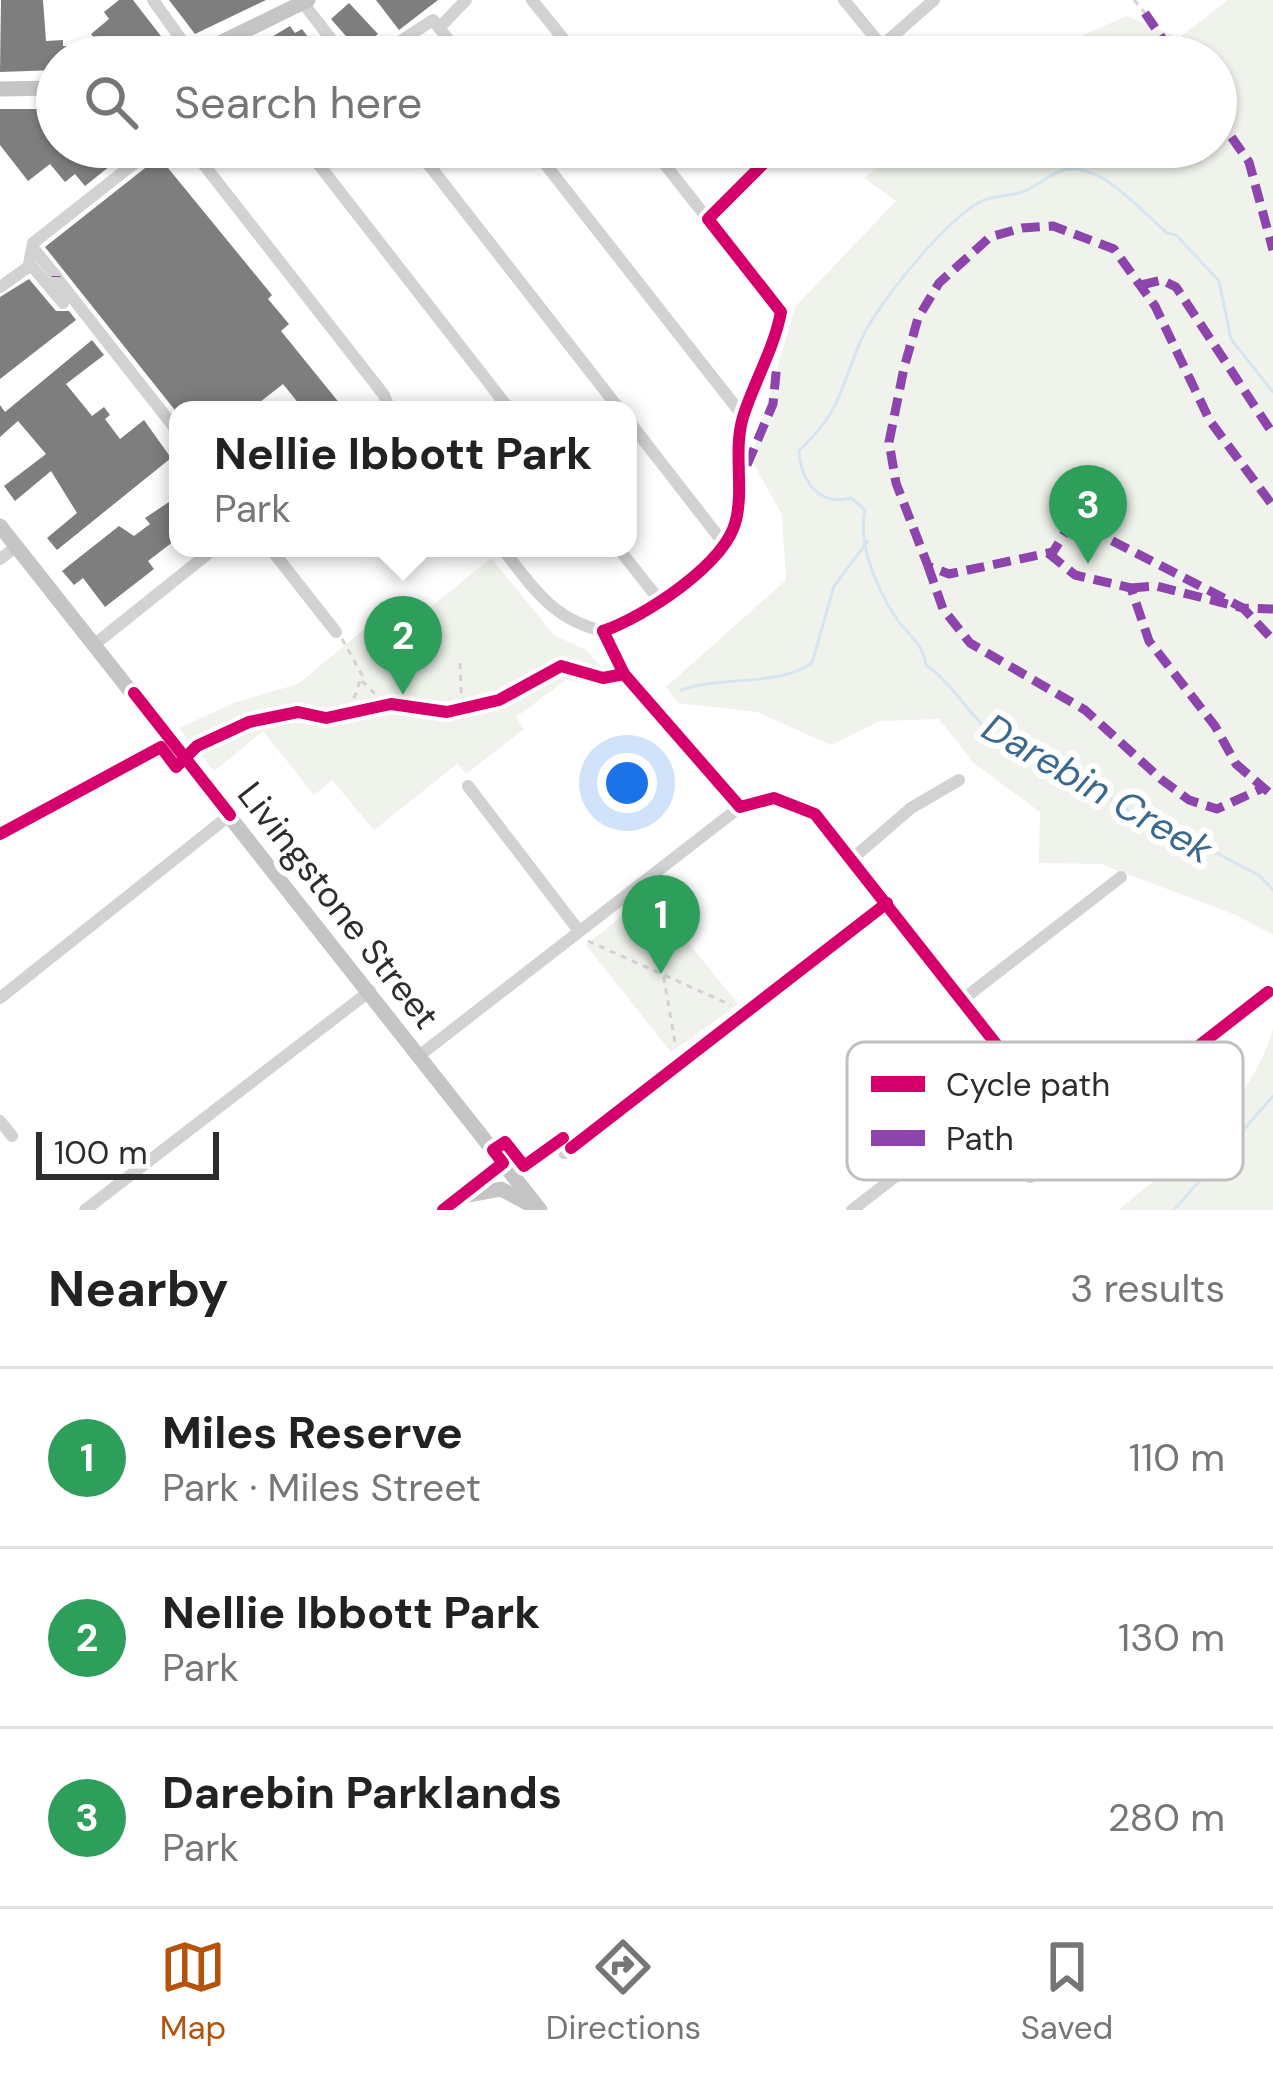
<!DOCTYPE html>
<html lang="en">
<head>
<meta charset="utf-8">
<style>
  body { margin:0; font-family:"DM Sans",sans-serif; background:#f2f2f2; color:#222 }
  .scale { position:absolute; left:36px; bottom:30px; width:183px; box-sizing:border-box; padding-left:12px; border:6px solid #2d2d2d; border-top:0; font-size:33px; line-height:42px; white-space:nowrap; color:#2d2d2d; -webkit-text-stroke:9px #fff; paint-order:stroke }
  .you { position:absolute; left:627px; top:783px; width:42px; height:42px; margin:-30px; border:9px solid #fff; border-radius:50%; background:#1a73e8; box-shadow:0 0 0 18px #1a73e833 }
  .badge { display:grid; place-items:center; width:78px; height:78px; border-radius:50%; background:#b45309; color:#fff; font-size:39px; font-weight:700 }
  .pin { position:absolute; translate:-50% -99px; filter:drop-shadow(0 3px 6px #0008) }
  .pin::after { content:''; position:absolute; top:63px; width:42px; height:36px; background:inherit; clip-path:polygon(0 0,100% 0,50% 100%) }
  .popup { position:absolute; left:169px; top:401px; width:468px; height:156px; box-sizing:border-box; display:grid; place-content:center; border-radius:24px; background:#fff; filter:drop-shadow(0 3px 9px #0005); font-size:39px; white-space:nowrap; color:#767676 }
  .popup b { font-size:45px; color:#222 }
  .popup::after { content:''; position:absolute; left:50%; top:100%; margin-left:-24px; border:24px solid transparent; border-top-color:#fff }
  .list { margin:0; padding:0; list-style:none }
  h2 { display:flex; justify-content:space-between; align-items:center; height:156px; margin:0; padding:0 48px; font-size:51px }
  h2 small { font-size:39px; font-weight:400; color:#767676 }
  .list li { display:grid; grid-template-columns:78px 1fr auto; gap:36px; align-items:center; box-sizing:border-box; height:180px; padding:0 48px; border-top:3px solid #e0e0e0 }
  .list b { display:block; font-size:45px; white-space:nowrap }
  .list p { margin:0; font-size:39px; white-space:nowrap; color:#767676 }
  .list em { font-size:39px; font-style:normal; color:#767676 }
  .icon { flex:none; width:66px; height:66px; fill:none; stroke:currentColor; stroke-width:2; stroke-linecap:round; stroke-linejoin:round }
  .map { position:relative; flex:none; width:1273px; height:1210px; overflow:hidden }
  .search { position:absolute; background:#fff; box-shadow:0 3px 9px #0004; left:36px; right:36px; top:36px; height:132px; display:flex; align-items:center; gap:30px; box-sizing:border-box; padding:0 42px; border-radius:66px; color:#767676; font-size:45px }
  .sheet { height:696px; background:#fff }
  nav { display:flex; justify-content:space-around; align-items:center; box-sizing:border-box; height:168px; border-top:3px solid #e0e0e0; background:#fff; font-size:33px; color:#767676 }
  nav a { display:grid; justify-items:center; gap:6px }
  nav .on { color:#b45309 }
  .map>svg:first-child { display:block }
  .green { fill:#eff3eb }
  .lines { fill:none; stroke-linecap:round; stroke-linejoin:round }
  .stream { stroke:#d7e5f0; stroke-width:3 }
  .building { fill:#7e7e7e }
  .path { stroke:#d2d2d2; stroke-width:3; stroke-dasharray:6 6; stroke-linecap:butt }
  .minor { stroke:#d2d2d2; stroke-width:12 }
  .major { stroke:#c5c5c5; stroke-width:15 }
  .quiet { stroke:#8e44ad; stroke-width:9; stroke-dasharray:18 9; stroke-linecap:butt }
  .cycleway-casing { stroke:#fff; stroke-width:20 }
  .cycleway { stroke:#d6006c; stroke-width:12 }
  .labels { text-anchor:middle; stroke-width:12; stroke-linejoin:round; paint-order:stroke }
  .street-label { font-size:36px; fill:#2d2d2d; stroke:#fff }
  .water-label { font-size:39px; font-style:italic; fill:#3d698d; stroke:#fff }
  .key { fill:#fff; stroke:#c0c0c0; stroke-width:3 }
  .key-label { font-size:33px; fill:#2d2d2d }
</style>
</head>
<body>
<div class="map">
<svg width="1273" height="1210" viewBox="0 0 1273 1210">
  <rect width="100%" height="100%" fill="#fff"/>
  <g class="green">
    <polygon points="1228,0 1273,0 1273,935 1236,915 1101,864 1039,863 1040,812 974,763 939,719 880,721 831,745 757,712 678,703 666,687 786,580 782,515 751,459 795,307 896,201 864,178 905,147 1216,147 1216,57 1033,57 1127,16 1179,38"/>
    <polygon points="491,558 554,635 586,650 618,684 609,688 566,680 516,717 524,729 466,774 457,764 374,830 332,780 314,795 263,731 214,771 179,728 236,702 298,684 392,606 408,626"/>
    <polygon points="649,894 738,1004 671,1052 586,945"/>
    <path d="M 1273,1029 L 1273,1210 L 1119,1210 C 1182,1157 1249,1110 1273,1029 Z"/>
  </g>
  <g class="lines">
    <g class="stream">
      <path d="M 1273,392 L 1231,339 L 1219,281 L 1176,235 L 1167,233 C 1142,212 1104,165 1068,169 C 1051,171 1036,189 1019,193 C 1007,196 993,196 982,201 C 948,217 876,305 861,340 C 838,394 843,407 799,451 C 801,480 818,507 851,498 L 865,510 C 857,543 877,589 896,618 C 908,635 923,643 926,665 C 956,686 971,720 1003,743 C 1047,774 1101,785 1141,821 L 1151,818 L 1260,876 L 1273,890"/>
      <path d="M 681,690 C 724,675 778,687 812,663 L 834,586 L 868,541"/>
      <polyline points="1174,1210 1273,1096"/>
    </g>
  </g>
  <g class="building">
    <polygon points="1,0 43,0 46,41 63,40 63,46 100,46 91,34 109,19 104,12 119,0 133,0 164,40 142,57 133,49 124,57 57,57 57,70 0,72"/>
    <polygon points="169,0 266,0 195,34"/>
    <polygon points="376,0 438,0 399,30"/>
    <polygon points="349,3 378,34 359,51 331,19"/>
    <polygon points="290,26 295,33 302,29 319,52 238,57"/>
    <polygon points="0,109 57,109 57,147 103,147 115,162 85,186 75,174 65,182 50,164 28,181 0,145"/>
    <polygon points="159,157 272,295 268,299 289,324 281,331 345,410 304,410 283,384 250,410 178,414 45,247"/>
    <polygon points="29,279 56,311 69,311 76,320 0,379 0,297"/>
    <polygon points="92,340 104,355 66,384 92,416 104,407 110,415 105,419 120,439 144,420 171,458 57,550 47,538 77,513 51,471 15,501 4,486 46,454 18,421 0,437 0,405 5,412"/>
    <polygon points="178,496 178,538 148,561 154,569 105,607 83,578 74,585 62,571 119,526 134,536 150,524 145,518"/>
  </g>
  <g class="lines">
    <g class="path">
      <polyline points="1134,0 1145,13"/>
      <polyline points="342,639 362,675 349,713"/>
      <polyline points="460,663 462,709"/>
      <polyline points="362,681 386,705"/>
      <polyline points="649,894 676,1048"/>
      <polyline points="588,941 731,1005"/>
    </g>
    <g class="minor">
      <polyline points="153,0 193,56"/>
      <polyline points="532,0 578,57"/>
      <polyline points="844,0 881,45"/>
      <polyline points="303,3 345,57"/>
      <polyline points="439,28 466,0"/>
      <polyline points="376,57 433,20 462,57"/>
      <polyline points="869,57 934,0"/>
      <polyline points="190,147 384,395 390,410"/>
      <polyline points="305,147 510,410"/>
      <polyline points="415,147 620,410"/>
      <polyline points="532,147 743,416"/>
      <polyline points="708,219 780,147"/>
      <polyline points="33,248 56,276"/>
      <polyline points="29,264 33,243 155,147"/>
      <polyline points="56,277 178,432"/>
      <polyline points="0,287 31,265 63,303"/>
      <polyline points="628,420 725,545"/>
      <polyline points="270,548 336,632"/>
      <path d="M 502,548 C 532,587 553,620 603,631"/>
      <polyline points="618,548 660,601"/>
      <polyline points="0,559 16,547"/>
      <path d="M 603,631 C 644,617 726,564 736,520 C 744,487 733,451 743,417 C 754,382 774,349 781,312 L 651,147"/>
      <polyline points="603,631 624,674 740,807"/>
      <polyline points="95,644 215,548"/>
      <polyline points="468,786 579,931"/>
      <polyline points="852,859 911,808 959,780"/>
      <polyline points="0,998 230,815"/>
      <polyline points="962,1000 1121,877"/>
      <polyline points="420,1055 740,807 774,798 815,814 1074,1143"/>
      <polyline points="0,1121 12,1136"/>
      <polyline points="564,1153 887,903"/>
      <polyline points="1030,1177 1268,992"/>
      <polyline points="85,1210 370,991"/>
      <polyline points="852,1210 1023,1078"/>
    </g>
    <g class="major">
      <polyline points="191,57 308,0"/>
      <polyline points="0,89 57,88"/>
      <polyline points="0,526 540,1210"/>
      <polyline points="459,1197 501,1189 529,1204"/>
      <polyline points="443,1210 503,1163"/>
    </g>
    <g class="quiet">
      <polyline points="1145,13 1175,57"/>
      <polyline points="1216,115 1249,162 1273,250"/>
      <polyline points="56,276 56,277"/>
      <polyline points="1141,285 1162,280 1176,287 1273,434"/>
      <polyline points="747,465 773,404 777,363"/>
      <polyline points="1064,516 1243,608 1273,609"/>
      <polyline points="1073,520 1053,552 949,574 928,566 896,483 889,442 904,368 918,318 939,283 990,237 1022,228 1053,226 1114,249 1155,306 1210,421 1273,506"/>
      <polyline points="1048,553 1075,575 1131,588 1149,641 1215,726 1236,764 1273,796"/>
      <polyline points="928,566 943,609 970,643 1085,710 1162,780 1189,800 1217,809 1261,789"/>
      <polyline points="1131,588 1156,586 1243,608 1273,640"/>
    </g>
    <g class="cycleway-casing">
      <g id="cycleway">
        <polyline points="603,631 624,674 740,807 774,798 815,814 1074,1143 1268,992"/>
        <path d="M 603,631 C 644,617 726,564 736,520 C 744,487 733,451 743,417 C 754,382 774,349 781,312 L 708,219 L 780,147"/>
        <polyline points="134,693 230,815"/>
        <polyline points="0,834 161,747 176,767 197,746 249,722 298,712 326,718 391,704 447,712 499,700 561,666 603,678 624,674"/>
        <polyline points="571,1148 887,903"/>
        <polyline points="443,1210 503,1163 493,1150 505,1142 524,1166 563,1138"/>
      </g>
    </g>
    <use href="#cycleway" class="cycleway"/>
  </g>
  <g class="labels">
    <g class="street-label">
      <text transform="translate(339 905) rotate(52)" y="13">Livingstone Street</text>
    </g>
    <g class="water-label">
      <text transform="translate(1098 788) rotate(30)" y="14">Darebin Creek</text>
    </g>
  </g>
  <rect x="847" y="1042" width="396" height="138" rx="18" class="key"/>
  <rect x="871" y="1076" width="54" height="16" fill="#d6006c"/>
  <rect x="871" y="1130" width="54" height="16" fill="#8e44ad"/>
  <g class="key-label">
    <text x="946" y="1096">Cycle path</text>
    <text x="946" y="1150">Path</text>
  </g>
</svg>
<div class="scale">100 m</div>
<div class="you"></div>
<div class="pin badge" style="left:661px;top:974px;background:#2e9e5b">1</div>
<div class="pin badge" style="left:403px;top:695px;background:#2e9e5b">2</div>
<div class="popup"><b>Nellie Ibbott Park</b>Park</div>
<div class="pin badge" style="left:1088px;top:564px;background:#2e9e5b">3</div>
<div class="search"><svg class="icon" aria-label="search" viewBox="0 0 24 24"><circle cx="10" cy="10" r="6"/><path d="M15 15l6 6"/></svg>Search here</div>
</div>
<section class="sheet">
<h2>Nearby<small>3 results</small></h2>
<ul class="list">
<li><span class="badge" style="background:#2e9e5b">1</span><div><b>Miles Reserve</b><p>Park · Miles Street</p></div><em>110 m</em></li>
<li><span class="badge" style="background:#2e9e5b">2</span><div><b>Nellie Ibbott Park</b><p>Park</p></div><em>130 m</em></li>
<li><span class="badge" style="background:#2e9e5b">3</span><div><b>Darebin Parklands</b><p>Park</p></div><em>280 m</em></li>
</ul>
</section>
<nav>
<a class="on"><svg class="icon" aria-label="map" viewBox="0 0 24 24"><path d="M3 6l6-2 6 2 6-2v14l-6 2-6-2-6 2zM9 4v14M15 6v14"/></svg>Map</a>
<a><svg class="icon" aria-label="directions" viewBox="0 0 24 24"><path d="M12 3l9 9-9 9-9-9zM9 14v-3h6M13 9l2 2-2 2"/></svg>Directions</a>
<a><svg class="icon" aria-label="saved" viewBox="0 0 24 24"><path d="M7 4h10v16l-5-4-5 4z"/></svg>Saved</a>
</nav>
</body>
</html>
